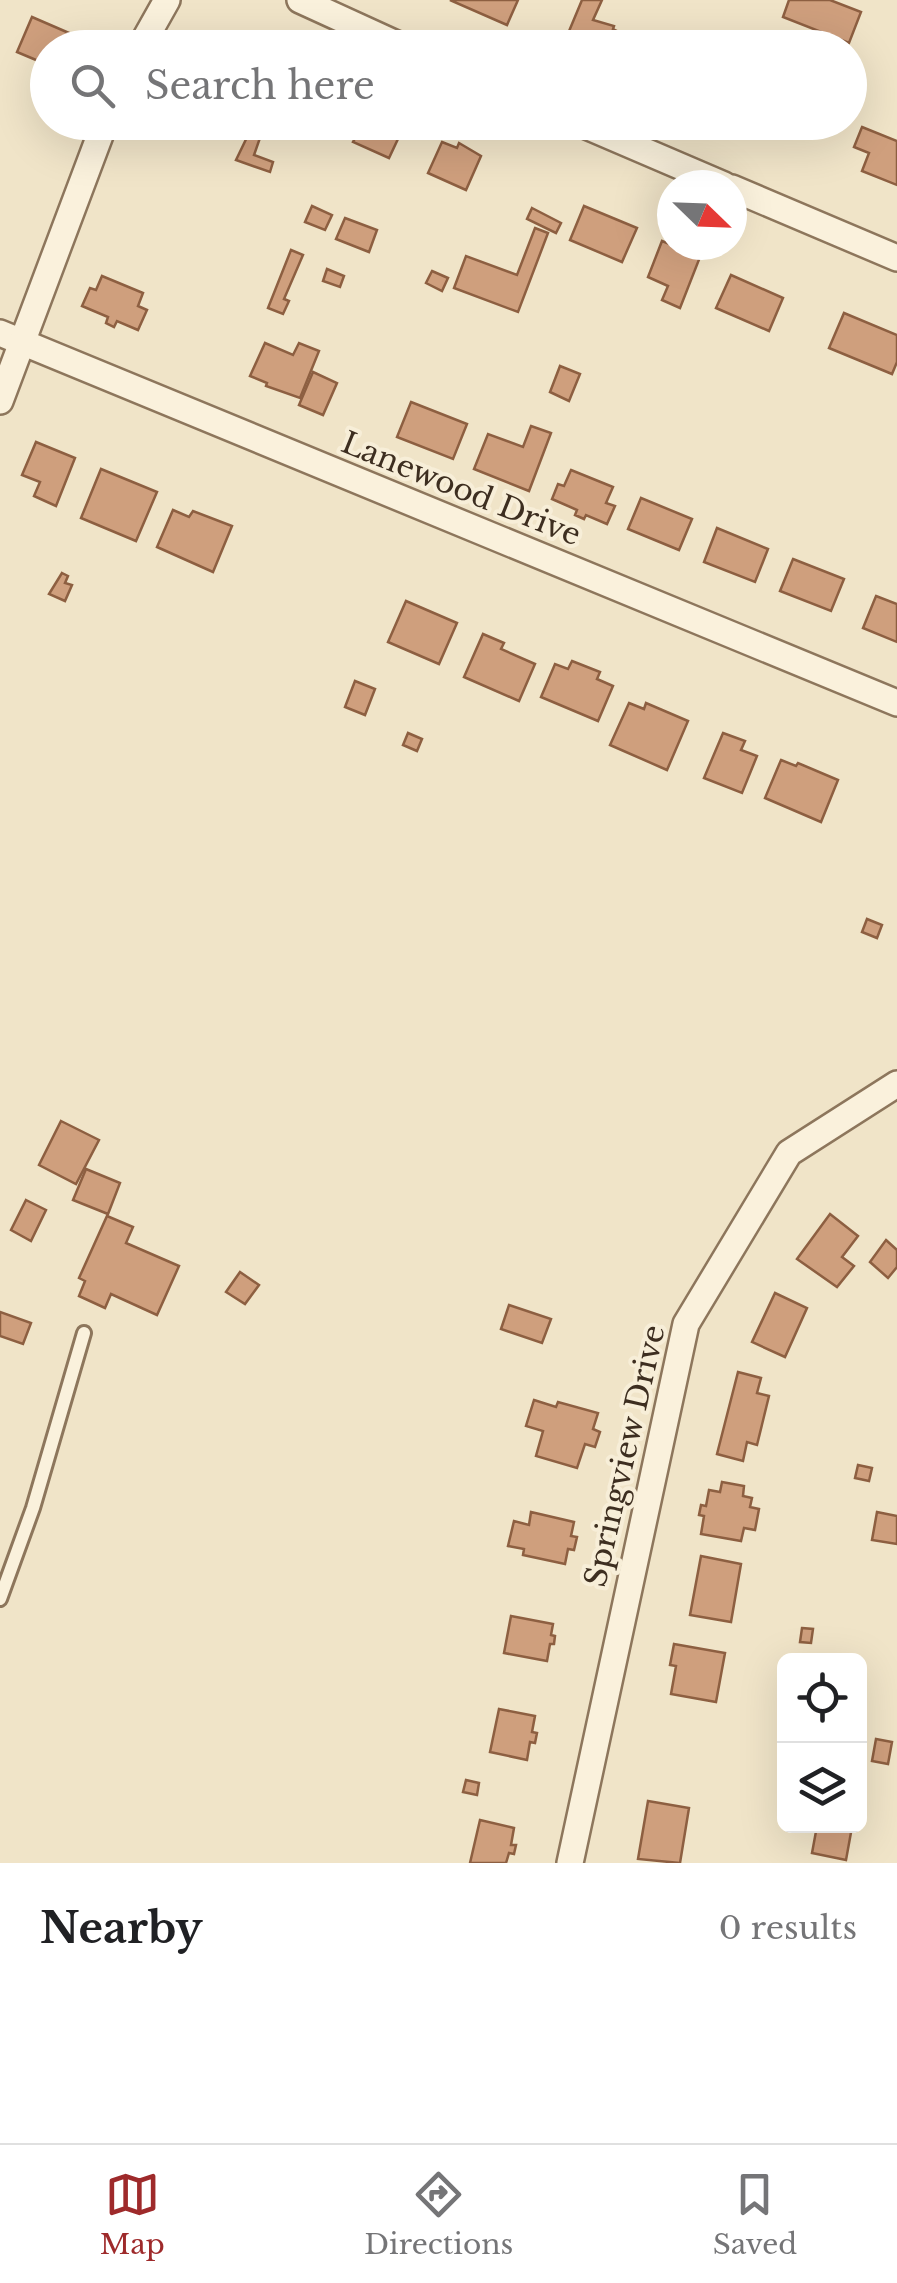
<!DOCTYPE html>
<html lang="en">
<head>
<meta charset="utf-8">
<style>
  body { margin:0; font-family:"Libre Baskerville",serif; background:#f2f2f2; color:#202124 }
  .controls { position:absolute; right:30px; bottom:30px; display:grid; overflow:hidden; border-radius:15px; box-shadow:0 10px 40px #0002 }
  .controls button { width:90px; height:90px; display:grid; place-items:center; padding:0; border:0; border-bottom:2px solid #e0e0e0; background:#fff; color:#202124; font:50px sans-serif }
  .compass { position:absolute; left:657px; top:170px; width:90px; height:90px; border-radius:50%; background:#fff; box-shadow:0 10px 40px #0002; rotate:113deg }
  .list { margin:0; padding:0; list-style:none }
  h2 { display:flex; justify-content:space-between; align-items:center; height:130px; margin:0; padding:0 40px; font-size:42px }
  h2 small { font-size:32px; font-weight:400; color:#757577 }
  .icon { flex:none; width:55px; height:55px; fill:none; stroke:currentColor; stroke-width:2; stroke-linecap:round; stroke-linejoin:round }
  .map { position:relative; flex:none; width:897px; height:1863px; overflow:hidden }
  .search { position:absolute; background:#fff; box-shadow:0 10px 40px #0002; left:30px; right:30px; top:30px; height:110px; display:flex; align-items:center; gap:25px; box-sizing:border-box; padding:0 35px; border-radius:55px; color:#757577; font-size:38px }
  .sheet { height:280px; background:#fff }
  nav { display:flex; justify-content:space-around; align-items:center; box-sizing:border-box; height:140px; border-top:2px solid #e0e0e0; background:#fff; font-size:28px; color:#757577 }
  nav a { display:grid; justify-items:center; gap:5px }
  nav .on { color:#9e2a2b }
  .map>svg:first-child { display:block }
  .building { fill:#cf9f7d; stroke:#8d5f41; stroke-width:2.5 }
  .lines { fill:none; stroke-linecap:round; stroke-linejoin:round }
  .service-casing { stroke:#8d765c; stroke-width:18 }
  .minor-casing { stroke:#8d765c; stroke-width:30 }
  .service { stroke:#faf1dc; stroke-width:12 }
  .minor { stroke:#faf1dc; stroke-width:25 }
  .labels { text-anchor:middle; stroke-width:8; stroke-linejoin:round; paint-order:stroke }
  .street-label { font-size:30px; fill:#3d2e20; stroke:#f7eed8 }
</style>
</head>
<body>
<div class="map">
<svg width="897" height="1863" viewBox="0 0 897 1863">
  <rect width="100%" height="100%" fill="#f0e4c8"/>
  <g class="building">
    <polygon points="450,0 518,0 507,25"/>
    <polygon points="582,0 602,0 593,20 614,26 613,29 619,32 612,48 562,48"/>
    <polygon points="789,0 830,0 861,12 849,43 783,17"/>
    <polygon points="32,17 69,33 62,48 48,48 48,65 17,52"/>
    <polygon points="341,122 395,122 404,126 389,158 353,142 361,127 356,125 351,136 338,130"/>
    <polygon points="862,127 897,141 897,185 862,171 869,153 854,147"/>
    <polygon points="250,131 261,135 254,155 273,162 270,172 236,160"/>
    <polygon points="442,142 457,148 459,143 481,156 466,190 428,173"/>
    <polygon points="312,206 332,215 325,230 305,222"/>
    <polygon points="584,206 637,228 622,262 570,240"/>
    <polygon points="532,208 561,223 556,233 527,219"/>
    <polygon points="345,218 377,230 369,252 336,239"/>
    <polygon points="535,228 548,233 518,312 454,288 466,256 517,275"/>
    <polygon points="662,241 677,247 686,245 685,251 700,257 680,308 662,300 668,286 648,277"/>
    <polygon points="291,250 303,255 284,299 289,301 283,314 268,308"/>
    <polygon points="327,269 344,276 340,287 323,281"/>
    <polygon points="432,271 448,278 442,291 426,283"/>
    <polygon points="731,275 783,298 769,331 716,308"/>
    <polygon points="102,276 143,293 138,306 147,310 138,330 117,321 114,327 106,323 108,317 82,306 90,288 96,290"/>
    <polygon points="844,313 897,335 897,362 892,374 829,348"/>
    <polygon points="265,343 293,355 299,343 319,351 300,398 266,386 267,383 250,376"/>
    <polygon points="560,366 580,374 569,401 550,392"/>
    <polygon points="313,372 337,383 323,415 299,405"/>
    <polygon points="411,402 467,424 453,459 397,437"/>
    <polygon points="531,426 551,433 529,491 474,469 488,434 523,447"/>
    <polygon points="36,442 75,458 56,506 34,496 40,482 22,475"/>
    <polygon points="101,469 157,492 136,541 81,518"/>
    <polygon points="571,470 613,487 606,503 615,506 607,524 586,515 584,519 575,515 577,510 552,499 558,484 564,486"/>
    <polygon points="641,498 692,519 679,550 628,529"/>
    <polygon points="173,510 189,517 193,511 232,526 213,572 157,547"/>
    <polygon points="717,528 768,549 755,582 704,562"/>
    <polygon points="793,559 844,579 831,611 780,591"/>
    <polygon points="62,573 68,576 65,583 72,585 65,601 49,594"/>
    <polygon points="876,596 897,604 897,642 863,628"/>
    <polygon points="406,601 457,623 439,664 388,642"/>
    <polygon points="483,634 504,643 501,649 535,664 519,701 464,677"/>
    <polygon points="572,661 600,672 597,679 613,686 598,721 541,697 555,664 568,669"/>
    <polygon points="355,681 375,689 365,715 345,707"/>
    <polygon points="629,703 644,709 646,703 688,721 667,770 610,745"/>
    <polygon points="408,733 422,739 417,751 403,745"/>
    <polygon points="723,733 745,741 741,750 757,756 742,793 704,778"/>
    <polygon points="781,760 796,766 798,763 838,780 821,822 765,798"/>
    <polygon points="867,919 882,925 877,938 862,932"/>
    <polygon points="61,1121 99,1140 76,1184 39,1165"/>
    <polygon points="86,1169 120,1183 108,1214 73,1200"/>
    <polygon points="26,1200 46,1210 31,1241 11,1230"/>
    <polygon points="830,1214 858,1236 842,1257 854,1266 837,1287 797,1259"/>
    <polygon points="107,1216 133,1227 126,1243 179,1266 157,1315 111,1294 105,1308 79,1296 85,1281 79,1278"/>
    <polygon points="886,1240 897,1250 897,1267 888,1278 870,1262"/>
    <polygon points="240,1272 259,1285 245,1304 226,1292"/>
    <polygon points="775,1293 807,1308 785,1357 752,1342"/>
    <polygon points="509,1305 551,1319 542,1343 501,1329"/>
    <polygon points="0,1312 31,1323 23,1344 0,1336"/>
    <polygon points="738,1372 761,1378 757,1393 769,1396 757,1445 747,1442 743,1461 717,1454"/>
    <polygon points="534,1400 556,1407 558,1402 598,1413 593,1429 600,1432 595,1447 585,1444 577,1468 536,1456 543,1431 526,1426"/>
    <polygon points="858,1465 872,1468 869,1481 855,1478"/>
    <polygon points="722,1482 744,1486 743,1496 752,1498 750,1507 759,1509 755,1530 744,1528 741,1541 701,1534 704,1516 699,1515 701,1505 706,1506 709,1490 720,1492"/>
    <polygon points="531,1512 574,1522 571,1536 577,1537 574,1550 568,1549 565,1564 523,1555 524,1549 508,1546 514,1521 529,1525"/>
    <polygon points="877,1512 897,1516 897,1544 872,1540"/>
    <polygon points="701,1556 741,1564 731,1622 690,1615"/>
    <polygon points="511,1616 553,1624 551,1635 555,1636 554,1644 550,1644 547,1661 504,1653"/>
    <polygon points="802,1628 813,1629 811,1643 800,1642"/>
    <polygon points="674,1644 725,1653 716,1702 671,1694 676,1666 670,1665"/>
    <polygon points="499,1709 535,1716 532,1732 537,1733 535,1743 530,1742 527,1760 490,1752"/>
    <polygon points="876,1739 892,1742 888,1764 872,1761"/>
    <polygon points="466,1780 479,1783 477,1795 463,1792"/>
    <polygon points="648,1801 689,1808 680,1863 638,1859"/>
    <polygon points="480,1820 514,1828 511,1845 516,1845 514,1854 509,1853 506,1863 470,1863"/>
    <polygon points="817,1826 852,1827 846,1860 812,1853"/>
  </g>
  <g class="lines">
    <g class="service-casing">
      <polyline id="service" points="0,1599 33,1508 84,1333"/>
    </g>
    <g class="minor-casing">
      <g id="minor">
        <polyline points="300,0 405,48"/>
        <polyline points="140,48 167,0"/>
        <polyline points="577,122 724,185"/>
        <polyline points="732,188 897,258"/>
        <polyline points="0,333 897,703"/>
        <polyline points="0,401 105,122"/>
        <polyline points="570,1863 686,1324 789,1153 897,1084"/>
      </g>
    </g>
    <use href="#service" class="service"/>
    <use href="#minor" class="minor"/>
  </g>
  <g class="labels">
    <g class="street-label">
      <text transform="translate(461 489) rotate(22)" y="10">Lanewood Drive</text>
      <text transform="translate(625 1456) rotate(-77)" y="10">Springview Drive</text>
    </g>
  </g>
</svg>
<div class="controls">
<button><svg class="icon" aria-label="locate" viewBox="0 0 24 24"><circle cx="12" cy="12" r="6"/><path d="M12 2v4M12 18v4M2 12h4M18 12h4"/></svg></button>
<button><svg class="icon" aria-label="layers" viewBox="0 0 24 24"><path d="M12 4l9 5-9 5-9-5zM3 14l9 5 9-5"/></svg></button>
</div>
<svg class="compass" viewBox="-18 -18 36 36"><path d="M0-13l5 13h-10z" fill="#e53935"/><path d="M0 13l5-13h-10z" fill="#757577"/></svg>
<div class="search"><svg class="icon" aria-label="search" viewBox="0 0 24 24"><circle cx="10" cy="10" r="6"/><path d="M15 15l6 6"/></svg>Search here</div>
</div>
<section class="sheet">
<h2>Nearby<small>0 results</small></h2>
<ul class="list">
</ul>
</section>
<nav>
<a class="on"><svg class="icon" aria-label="map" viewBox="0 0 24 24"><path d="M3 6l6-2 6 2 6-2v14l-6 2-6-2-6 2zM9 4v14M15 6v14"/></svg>Map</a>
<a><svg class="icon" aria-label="directions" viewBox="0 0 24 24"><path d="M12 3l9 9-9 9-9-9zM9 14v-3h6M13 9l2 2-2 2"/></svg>Directions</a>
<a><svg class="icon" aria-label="saved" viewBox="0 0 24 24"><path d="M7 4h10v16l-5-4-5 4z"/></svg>Saved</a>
</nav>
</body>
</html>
